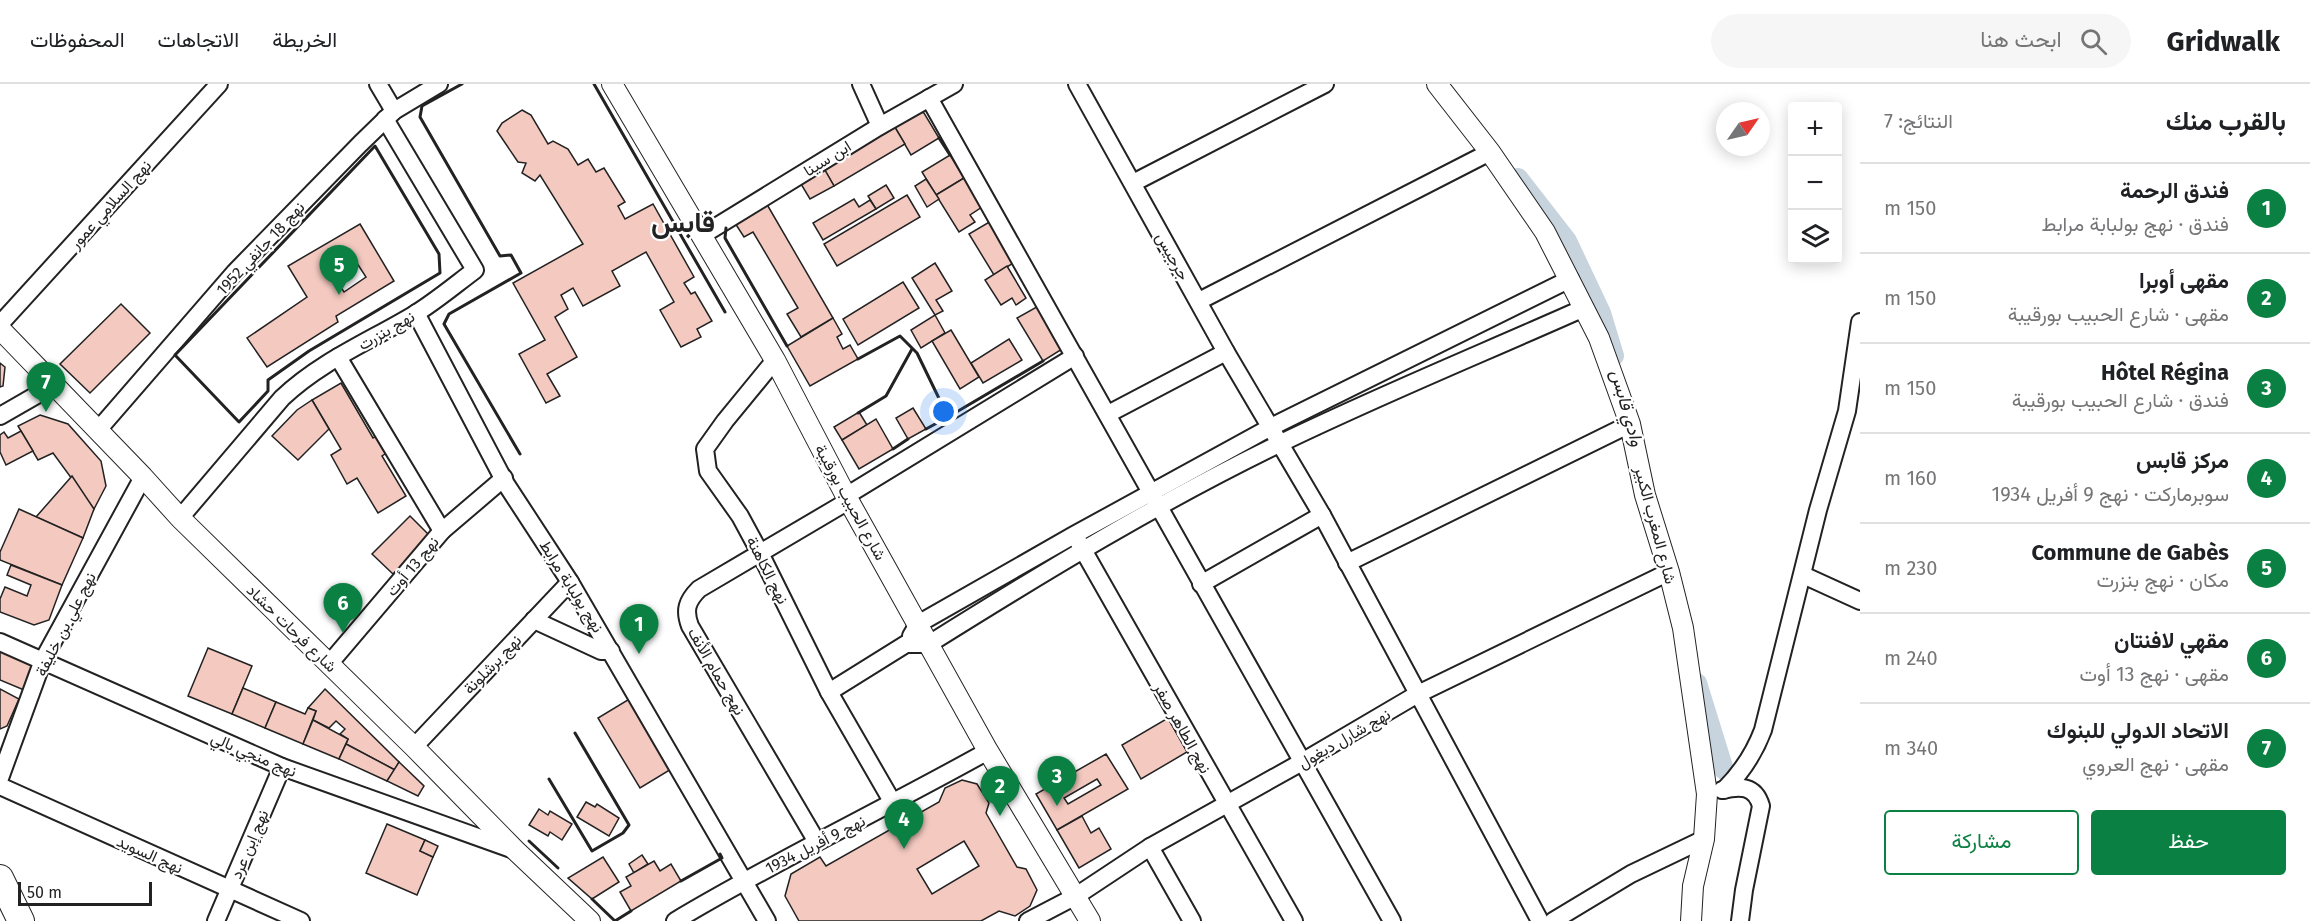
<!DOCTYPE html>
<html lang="ar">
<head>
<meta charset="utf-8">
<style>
  body { margin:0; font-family:"Fira Sans",Vazirmatn,sans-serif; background:#f6f6f6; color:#202124; direction:rtl }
  .controls { position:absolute; right:18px; top:18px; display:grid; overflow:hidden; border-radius:6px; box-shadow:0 3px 15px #0003 }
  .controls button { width:54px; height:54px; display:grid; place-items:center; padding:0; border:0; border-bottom:2px solid #e0e0e0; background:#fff; color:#202124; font:30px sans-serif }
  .compass { position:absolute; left:1716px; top:18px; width:54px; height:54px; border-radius:50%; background:#fff; box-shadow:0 3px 15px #0003; rotate:56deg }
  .scale { position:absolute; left:18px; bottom:15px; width:134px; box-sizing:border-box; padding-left:6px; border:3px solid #222; border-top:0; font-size:16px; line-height:21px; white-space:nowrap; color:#222; -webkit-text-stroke:4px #fff; paint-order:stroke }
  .you { position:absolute; left:944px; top:328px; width:21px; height:21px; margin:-15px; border:4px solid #fff; border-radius:50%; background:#1a73e8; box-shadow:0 0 0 9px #1a73e833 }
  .badge { display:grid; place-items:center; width:39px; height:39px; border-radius:50%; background:#0b8043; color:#fff; font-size:20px; font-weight:700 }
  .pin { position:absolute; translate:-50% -50px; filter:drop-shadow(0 2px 3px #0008) }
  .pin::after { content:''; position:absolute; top:32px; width:21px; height:18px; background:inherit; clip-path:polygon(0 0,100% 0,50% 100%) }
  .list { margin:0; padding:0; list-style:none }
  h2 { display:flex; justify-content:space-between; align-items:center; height:78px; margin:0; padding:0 24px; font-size:26px }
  h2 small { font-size:20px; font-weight:400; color:#757577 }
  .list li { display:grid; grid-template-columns:39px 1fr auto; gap:18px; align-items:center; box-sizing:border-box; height:90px; padding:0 24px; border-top:2px solid #e0e0e0 }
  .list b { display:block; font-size:22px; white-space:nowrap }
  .list p { margin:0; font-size:20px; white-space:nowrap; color:#757577 }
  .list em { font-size:20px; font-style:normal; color:#757577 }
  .actions { display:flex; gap:12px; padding:18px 24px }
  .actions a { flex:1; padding:14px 0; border:2px solid #0b8043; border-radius:6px; text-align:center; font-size:21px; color:#0b8043 }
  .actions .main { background:#0b8043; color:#fff }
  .icon { flex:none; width:33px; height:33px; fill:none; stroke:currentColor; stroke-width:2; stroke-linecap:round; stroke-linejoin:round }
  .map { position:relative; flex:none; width:1860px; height:837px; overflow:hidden; direction:ltr }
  header { display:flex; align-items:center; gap:36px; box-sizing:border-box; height:84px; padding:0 30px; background:#fff; border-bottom:2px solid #e0e0e0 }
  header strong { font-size:28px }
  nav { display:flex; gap:33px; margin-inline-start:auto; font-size:21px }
  .search { width:420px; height:54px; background:#f6f6f6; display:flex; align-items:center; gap:15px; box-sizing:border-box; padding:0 21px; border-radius:33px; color:#757577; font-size:22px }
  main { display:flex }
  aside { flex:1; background:#fff }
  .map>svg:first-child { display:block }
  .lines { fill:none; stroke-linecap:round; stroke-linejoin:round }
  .canal { stroke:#c7d3dd; stroke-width:20 }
  .building { fill:#f3c9c0; stroke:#222; stroke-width:1.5; fill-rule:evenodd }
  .minor-casing { stroke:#222; stroke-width:20 }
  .tertiary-casing { stroke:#222; stroke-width:22 }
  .primary-casing { stroke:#222; stroke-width:28 }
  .minor { stroke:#fff; stroke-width:16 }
  .tertiary { stroke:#fff; stroke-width:20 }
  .primary { stroke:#fff; stroke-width:26 }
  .wall { stroke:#222; stroke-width:3 }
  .labels { text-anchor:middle; stroke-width:4.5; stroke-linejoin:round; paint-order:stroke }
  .street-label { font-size:16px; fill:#222; stroke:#fff }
  .water-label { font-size:18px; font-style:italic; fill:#222; stroke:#fff }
  .town-label { font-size:28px; font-weight:bold; fill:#222; stroke:#fff }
</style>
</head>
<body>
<header>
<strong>Gridwalk</strong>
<div class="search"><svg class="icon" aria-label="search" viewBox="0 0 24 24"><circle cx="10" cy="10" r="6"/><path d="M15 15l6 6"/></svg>ابحث هنا</div>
<nav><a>الخريطة</a><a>الاتجاهات</a><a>المحفوظات</a></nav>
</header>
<main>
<aside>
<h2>بالقرب منك<small>النتائج: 7</small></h2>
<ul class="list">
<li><span class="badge">1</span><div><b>فندق الرحمة</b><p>فندق · نهج بولبابة مرابط</p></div><em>150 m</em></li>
<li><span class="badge">2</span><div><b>مقهى أوبرا</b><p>مقهى · شارع الحبيب بورقيبة</p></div><em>150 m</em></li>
<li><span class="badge">3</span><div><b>Hôtel Régina</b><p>فندق · شارع الحبيب بورقيبة</p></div><em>150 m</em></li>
<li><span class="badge">4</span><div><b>مركز قابس</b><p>سوبرماركت · نهج 9 أفريل 1934</p></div><em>160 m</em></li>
<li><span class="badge">5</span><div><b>Commune de Gabès</b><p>مكان · نهج بنزرت</p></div><em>230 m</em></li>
<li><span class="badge">6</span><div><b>مقهي لافنتان</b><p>مقهى · نهج 13 أوت</p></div><em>240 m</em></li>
<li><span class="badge">7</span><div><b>الاتحاد الدولي للبنوك</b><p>مقهى · نهج العروي</p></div><em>340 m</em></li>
</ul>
<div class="actions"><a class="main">حفظ</a><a>مشاركة</a></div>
</aside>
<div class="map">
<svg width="1860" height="837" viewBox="0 0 1860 837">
  <rect width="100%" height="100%" fill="#fff"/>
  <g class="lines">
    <g class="canal">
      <polyline points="1518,94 1567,157 1601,229 1614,272"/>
      <polyline points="1697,599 1724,686"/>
    </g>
  </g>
  <g class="building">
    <polygon points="522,26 531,31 548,60 553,57 568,65 578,81 588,75 596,88 604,84 625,118 618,122 625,135 653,120 694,193 684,199 691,210 695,208 712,237 697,245 701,253 681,263 660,226 674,218 646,168 612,187 620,202 583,222 573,204 561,211 568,225 555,233 577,273 547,290 560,312 546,319 519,270 545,256 513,199 583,160 540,91 535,97 522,89 526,79 518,78 497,47 502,39"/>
    <polygon points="917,26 924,29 939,54 911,71 893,40"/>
    <polygon points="893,40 905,60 834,102 822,81"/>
    <polygon points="950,71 964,94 936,111 922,88"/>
    <polygon points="822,81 834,102 810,115 798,95"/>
    <polygon points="964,94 982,123 970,131 975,138 959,148 936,111"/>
    <polygon points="926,95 939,115 927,123 915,102"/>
    <polygon points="886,101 894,114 876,125 868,112"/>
    <polygon points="907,111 920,133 837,182 824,160"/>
    <polygon points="854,115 859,123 870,116 876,125 823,156 813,139"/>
    <polygon points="765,117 833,234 801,253 787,230 798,224 753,148 744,153 733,136"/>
    <polygon points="991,137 1015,178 994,191 969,150"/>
    <path d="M 360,140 L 394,197 L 336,232 L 338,238 L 267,283 L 247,254 L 307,213 L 288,182 ZM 353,173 L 366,193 L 344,208 L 331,188 Z"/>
    <polygon points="935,179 952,207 936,216 943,227 935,231 912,194"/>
    <polygon points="1007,182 1026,214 1016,221 1012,214 1001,221 985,196"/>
    <polygon points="903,198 919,224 858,261 843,235"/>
    <polygon points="121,220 150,249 90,309 60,280"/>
    <polygon points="1042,220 1067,262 1043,277 1017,234"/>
    <polygon points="935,231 945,249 921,264 911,246"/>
    <polygon points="833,234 842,250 837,253 843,265 850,261 858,275 810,302 787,262"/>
    <polygon points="951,246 979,293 960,305 932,257"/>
    <polygon points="1009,255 1022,276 983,299 971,279"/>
    <polygon points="0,279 5,283 3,302 0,303"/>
    <polygon points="341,299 373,354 378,351 388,368 382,372 406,412 378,429 357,394 347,400 331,371 341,365 312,316"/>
    <polygon points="312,316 329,345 298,376 272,352 297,326"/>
    <polygon points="913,324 926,345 908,355 896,334"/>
    <polygon points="859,328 867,341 842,356 834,343"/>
    <polygon points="40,331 68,340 101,377 106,402 94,425 53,369 38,376 18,342"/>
    <polygon points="876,335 893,365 859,385 842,356"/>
    <polygon points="21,347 33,367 6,381 0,368 0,351 4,348 8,354"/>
    <polygon points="72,392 94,425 83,454 36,433"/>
    <polygon points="19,425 83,454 62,501 0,476 0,468"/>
    <polygon points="410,432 430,452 393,490 372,470"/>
    <polygon points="11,481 62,501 49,536 34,541 0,528 0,515 5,503 27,512 31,501 7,491"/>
    <polygon points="0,563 35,577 24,606 0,596"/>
    <polygon points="208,564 252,582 232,630 188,612"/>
    <polygon points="243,604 276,618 265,644 232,630"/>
    <polygon points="0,605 19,615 7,642 0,645"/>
    <polygon points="325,605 399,678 395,686 346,660 348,655 340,650 345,645 336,637 329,644 313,636 316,627 308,624"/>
    <polygon points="631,614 673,684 640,704 598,634"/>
    <polygon points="276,618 305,630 308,624 316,627 303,660 265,644"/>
    <polygon points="1168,634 1187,668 1141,695 1122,661"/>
    <polygon points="313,636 348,655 339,675 303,660"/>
    <polygon points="346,660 395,686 387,697 339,675"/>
    <path d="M 1106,670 L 1128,705 L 1057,746 L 1036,710 ZM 1097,695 L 1101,701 L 1068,720 L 1064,714 Z"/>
    <polygon points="399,678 424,702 418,712 387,697"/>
    <path d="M 962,696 L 977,700 L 989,719 L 986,729 L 1017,783 L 1026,785 L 1037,806 L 1030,822 L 1015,832 L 999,827 L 981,837 L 799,837 L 785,812 L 791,790 L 820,773 L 826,782 L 939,718 L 945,704 ZM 964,757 L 979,782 L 932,810 L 917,785 Z"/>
    <polygon points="586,718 595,723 597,720 619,734 609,752 577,733"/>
    <polygon points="539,725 548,731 550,727 572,740 562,756 550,748 548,752 529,741"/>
    <polygon points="1082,732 1091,749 1099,744 1111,765 1079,784 1057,746"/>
    <polygon points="387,740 425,756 420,767 433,773 417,811 366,789"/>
    <polygon points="425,756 438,762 433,773 420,767"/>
    <polygon points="642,771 648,780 634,789 629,780"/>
    <polygon points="603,773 619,798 592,815 568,794"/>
    <polygon points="654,777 660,787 671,780 681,797 631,827 620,808 631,802 626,793"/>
  </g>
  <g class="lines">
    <g class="minor-casing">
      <g id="minor">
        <polyline points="378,0 394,27"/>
        <polyline points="861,0 880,42"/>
        <polyline points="1077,0 1226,268 1322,431 1540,837"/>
        <polyline points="929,14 1392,837"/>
        <polyline points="1133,99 1325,0"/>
        <polyline points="701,152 880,42 954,0"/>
        <polyline points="1199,217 1490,68"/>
        <polyline points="416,229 506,400 570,498 767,837"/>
        <polyline points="0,240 219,0"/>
        <polyline points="338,273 442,447"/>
        <polyline points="775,276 725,337 705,365 708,387 740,432 760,469 829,608 893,719"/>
        <polyline points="1108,330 1226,268"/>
        <polyline points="0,332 54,301"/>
        <polyline points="98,346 235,188 360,60 394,27 439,0"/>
        <polyline points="846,412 1075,272"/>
        <path d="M 180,434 L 282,314 C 321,277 370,257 415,230 C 436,217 455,201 475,186 L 385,35"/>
        <polyline points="1078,457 1294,837"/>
        <polyline points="1347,479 1630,340"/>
        <polyline points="1803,491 1860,517"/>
        <polyline points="1201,500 1322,431"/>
        <polyline points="534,536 601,567 611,567"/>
        <polyline points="911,552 918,540 1074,451 1271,343 1570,195"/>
        <polyline points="0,558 282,683 514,766"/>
        <polyline points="329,580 442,447 504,394"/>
        <path d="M 829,608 L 906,560 L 929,560 C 1044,488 1159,418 1281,359 C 1380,311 1483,269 1584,224"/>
        <polyline points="414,663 570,498"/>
        <polyline points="0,694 43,576 143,393"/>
        <polyline points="0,702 301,837"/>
        <path d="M 1722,706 C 1740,702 1755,701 1761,722 L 1744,806 L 1740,837"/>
        <path d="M 1724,706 C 1742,688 1754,670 1763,646 L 1818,426 L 1847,327 L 1860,238"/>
        <path d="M 817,758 L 690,542 C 684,526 687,517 699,505 L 850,416"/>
        <polyline points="1150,763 1192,837"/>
        <polyline points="216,837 282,683"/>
        <path d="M 675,837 C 777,776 884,725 988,667"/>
        <polyline points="1028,837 1076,812 1150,763 1302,678 1416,611 1669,488"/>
        <polyline points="1553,837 1631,790 1704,755"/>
      </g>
    </g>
    <g class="tertiary-casing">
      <g id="tertiary">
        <polyline points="612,0 775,276 846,412 988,667 1090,837"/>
        <polyline points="1437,0 1490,68 1545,148 1599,254 1630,340 1645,411 1669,488 1683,544 1707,710 1704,755 1693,802 1691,837"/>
        <polyline points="0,245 143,393 180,434 414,663 515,766 590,837"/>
      </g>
    </g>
    <g class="primary-casing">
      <polyline id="primary" points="0,794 21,837"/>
    </g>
    <use href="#minor" class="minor"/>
    <use href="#tertiary" class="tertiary"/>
    <use href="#primary" class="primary"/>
    <g class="wall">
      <polyline points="462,0 422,22 420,33 500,172 511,171 521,189 449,230 444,240 520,370"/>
      <polyline points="594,0 725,228"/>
      <polyline points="939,54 950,71"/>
      <polygon points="375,62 439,170 440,189 309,267 268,296 268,307 239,338 175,271"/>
      <polyline points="726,144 725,154 787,262"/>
      <polyline points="858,275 900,252 917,269 948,333 1043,277"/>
      <polyline points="858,329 886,312 912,265"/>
      <polyline points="926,345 948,333"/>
      <polyline points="893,365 908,355"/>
      <polyline points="549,695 592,767 623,749 629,741 575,649"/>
      <polyline points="529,757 558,784"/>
      <polyline points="681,797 722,774 720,770"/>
      <polyline points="592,815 615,837 631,827"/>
    </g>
  </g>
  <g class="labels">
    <g class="street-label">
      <text transform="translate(827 74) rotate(-32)" y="6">ابن سينا</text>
      <text transform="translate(110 120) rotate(-48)" y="6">نهج السلامي عمور</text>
      <text transform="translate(260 164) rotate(-47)" y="6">نهج 18 جانفي 1952</text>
      <text transform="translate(1173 172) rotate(61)" y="6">جرجيس</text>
      <text transform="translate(386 246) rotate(-30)" y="6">نهج بنزرت</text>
      <text transform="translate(851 418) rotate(61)" y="6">شارع الحبيب بورقيبة</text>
      <text transform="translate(1656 441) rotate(75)" y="6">شارع المغرب الكبير</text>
      <text transform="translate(412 482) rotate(-50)" y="6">نهج 13 أوت</text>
      <text transform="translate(768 486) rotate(63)" y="6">نهج الكاهنة</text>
      <text transform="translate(572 502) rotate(58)" y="6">نهج بولبابة مرابط</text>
      <text transform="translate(65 540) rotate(-63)" y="6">نهج علي بن خليفة</text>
      <text transform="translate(292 544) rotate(44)" y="6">شارع فرحات حشاد</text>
      <text transform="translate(492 580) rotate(-46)" y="6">نهج برشلونة</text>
      <text transform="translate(717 587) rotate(60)" y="6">نهج حمام الأنف</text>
      <text transform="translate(1183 644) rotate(61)" y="6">نهج الطاهر صفر</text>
      <text transform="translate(1344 654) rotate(-30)" y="6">نهج شارل ديغول</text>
      <text transform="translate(254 670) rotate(23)" y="6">نهج منجي بالي</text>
      <text transform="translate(249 760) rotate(-67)" y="6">نهج إبن عرد</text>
      <text transform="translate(815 760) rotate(-27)" y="6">نهج 9 أفريل 1934</text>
      <text transform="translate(150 770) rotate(24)" y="6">نهج السويد</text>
    </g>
    <g class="water-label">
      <text transform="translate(1627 324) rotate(74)" y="6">وادي قابس</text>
    </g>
    <g class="town-label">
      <text x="683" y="148">قابس</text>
    </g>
  </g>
</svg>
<div class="controls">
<button>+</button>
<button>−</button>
<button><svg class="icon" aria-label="layers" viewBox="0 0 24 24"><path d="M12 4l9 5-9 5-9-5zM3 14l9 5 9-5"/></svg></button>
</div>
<svg class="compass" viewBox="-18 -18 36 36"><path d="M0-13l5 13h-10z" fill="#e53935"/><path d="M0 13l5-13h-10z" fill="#757577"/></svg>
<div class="scale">50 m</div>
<div class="you"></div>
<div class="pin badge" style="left:639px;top:570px">1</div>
<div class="pin badge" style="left:1000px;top:732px">2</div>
<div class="pin badge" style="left:1057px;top:722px">3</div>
<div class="pin badge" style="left:904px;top:765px">4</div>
<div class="pin badge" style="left:339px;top:211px">5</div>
<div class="pin badge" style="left:343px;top:549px">6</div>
<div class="pin badge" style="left:46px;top:328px">7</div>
</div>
</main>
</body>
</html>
